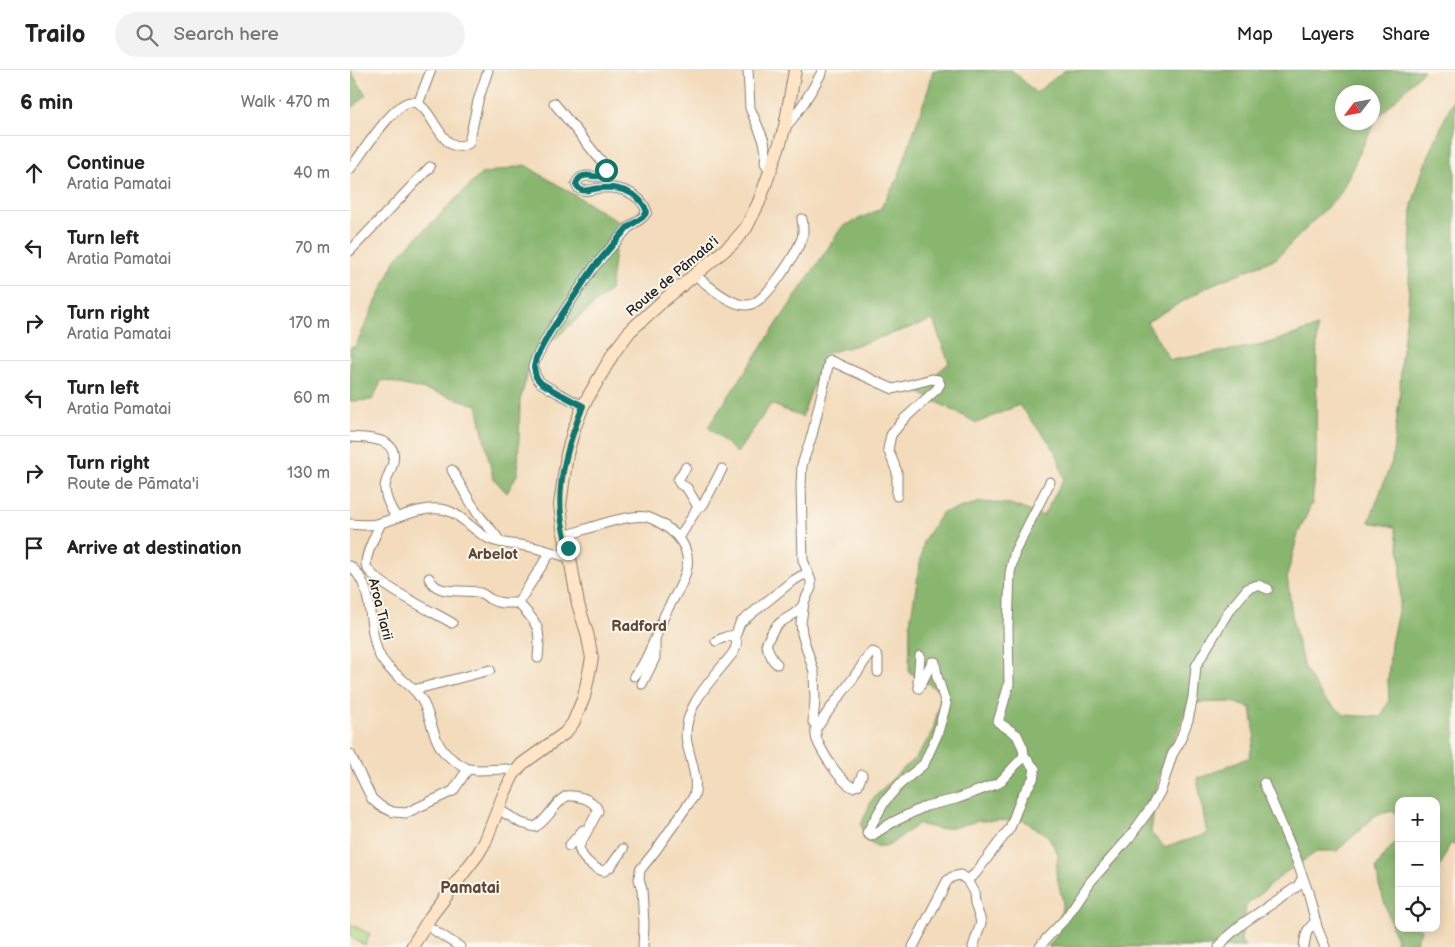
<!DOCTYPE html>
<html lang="en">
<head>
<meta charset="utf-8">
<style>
  body { margin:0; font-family:"Balsamiq Sans",sans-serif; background:#f2f2f2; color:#222 }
  .controls { position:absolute; right:15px; bottom:15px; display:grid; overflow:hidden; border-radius:10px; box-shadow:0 2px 12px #0003 }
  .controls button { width:45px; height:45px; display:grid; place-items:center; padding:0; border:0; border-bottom:1px solid #e0e0e0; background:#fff; color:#222; font:25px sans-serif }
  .compass { position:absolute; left:985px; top:15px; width:45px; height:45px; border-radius:50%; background:#fff; box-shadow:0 2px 12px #0003; rotate:238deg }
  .stop { position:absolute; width:15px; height:15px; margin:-11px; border:4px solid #0f766e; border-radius:50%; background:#fff }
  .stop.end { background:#0f766e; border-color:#fff; box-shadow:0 1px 5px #0008 }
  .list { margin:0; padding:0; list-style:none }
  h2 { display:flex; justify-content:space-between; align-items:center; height:65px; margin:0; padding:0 20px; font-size:21px }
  h2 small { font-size:16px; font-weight:400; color:#767676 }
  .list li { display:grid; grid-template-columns:32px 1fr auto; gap:15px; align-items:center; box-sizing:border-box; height:75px; padding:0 20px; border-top:1px solid #e0e0e0 }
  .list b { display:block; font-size:19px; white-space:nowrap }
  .list p { margin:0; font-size:16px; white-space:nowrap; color:#767676 }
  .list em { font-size:16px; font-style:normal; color:#767676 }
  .icon { flex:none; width:28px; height:28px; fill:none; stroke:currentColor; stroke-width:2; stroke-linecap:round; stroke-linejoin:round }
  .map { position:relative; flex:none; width:1105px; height:877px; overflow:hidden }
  header { display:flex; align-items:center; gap:30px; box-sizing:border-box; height:70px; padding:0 25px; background:#fff; border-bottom:1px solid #e0e0e0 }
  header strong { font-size:24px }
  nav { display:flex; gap:28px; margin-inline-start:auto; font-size:18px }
  .search { width:350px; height:45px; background:#f2f2f2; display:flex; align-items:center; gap:12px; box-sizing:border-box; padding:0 18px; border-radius:28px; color:#767676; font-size:19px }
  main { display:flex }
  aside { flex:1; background:#fff }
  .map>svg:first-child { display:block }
  .green { fill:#abd580; stroke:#64784e }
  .forest { fill:#88b66e; stroke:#526945; fill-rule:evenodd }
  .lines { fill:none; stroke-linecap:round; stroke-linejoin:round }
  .street-casing { stroke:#887c6c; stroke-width:11 }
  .secondary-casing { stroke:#887c6c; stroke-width:14 }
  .street { stroke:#fff; stroke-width:9 }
  .secondary { stroke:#ffe4c6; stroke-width:12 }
  .route { stroke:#0f766e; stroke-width:6 }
  .labels { text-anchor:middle; stroke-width:4; stroke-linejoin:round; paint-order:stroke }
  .street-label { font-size:14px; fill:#1c1c1c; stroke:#fbf7ec }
  .neighbourhood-label { font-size:15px; font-weight:bold; fill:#5d4738; stroke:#fbf7ec }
  .quarter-label { font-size:16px; font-weight:bold; fill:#5d4738; stroke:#fbf7ec }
</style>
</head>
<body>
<header>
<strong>Trailo</strong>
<div class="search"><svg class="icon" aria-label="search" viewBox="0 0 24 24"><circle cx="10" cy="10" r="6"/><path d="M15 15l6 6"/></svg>Search here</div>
<nav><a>Map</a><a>Layers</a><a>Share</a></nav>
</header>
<main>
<aside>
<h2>6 min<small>Walk · 470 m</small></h2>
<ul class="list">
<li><svg class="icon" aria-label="ahead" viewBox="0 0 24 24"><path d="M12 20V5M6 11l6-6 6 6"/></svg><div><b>Continue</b><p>Aratia Pamatai</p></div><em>40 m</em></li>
<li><svg class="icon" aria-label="left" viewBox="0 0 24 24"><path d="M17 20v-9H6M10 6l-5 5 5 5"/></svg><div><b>Turn left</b><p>Aratia Pamatai</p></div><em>70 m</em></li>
<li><svg class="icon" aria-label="right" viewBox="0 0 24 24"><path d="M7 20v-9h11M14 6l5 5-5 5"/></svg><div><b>Turn right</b><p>Aratia Pamatai</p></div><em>170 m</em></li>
<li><svg class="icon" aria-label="left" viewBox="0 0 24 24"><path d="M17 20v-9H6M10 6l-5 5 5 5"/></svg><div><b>Turn left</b><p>Aratia Pamatai</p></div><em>60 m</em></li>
<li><svg class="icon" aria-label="right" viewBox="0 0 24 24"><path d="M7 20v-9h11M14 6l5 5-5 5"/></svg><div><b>Turn right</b><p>Route de Pāmata'i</p></div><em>130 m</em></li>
<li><svg class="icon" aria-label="arrive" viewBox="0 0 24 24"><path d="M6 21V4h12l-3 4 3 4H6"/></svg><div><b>Arrive at destination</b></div></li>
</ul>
</aside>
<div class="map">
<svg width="1105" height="877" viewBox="0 0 1105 877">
  <rect width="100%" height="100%" fill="#fbf7ec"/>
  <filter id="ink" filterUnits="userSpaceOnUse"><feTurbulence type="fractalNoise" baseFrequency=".02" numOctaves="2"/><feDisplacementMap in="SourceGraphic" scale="10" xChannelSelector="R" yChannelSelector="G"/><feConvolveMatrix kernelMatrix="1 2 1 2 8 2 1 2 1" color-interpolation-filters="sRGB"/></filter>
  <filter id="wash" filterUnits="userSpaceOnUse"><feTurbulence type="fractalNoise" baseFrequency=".0096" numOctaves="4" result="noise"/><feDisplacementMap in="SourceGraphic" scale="20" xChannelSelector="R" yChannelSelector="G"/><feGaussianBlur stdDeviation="1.12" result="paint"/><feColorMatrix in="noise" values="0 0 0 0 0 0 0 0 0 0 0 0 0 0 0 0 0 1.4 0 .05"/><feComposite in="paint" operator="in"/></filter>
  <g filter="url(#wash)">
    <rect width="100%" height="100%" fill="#f3dbbb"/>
    <polygon class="green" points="0,854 20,864 15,875 0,867"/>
    <g class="forest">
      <polygon points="0,0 16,25 0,40"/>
      <path d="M 583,0 L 662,0 L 686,23 L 715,0 L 1074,0 L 1025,51 L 990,124 L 927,188 L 861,215 L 797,252 L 820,290 L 912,275 L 967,257 L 966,398 L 962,433 L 948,464 L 937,506 L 943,552 L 954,598 L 974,629 L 995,645 L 1031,647 L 1039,631 L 1038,610 L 1041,574 L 1050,532 L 1051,489 L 1045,457 L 1019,452 L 1042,391 L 1050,321 L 1051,289 L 1058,237 L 1062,135 L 1073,99 L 1105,25 L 1105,774 L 1100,774 L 1089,799 L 1086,809 L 1086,731 L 1049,731 L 1049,746 L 1043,741 L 1026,745 L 987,781 L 968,781 L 933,804 L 896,836 L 891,871 L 895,877 L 698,877 L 707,865 L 713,832 L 706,803 L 708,784 L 698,766 L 673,750 L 628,751 L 605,757 L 589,759 L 568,754 L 538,776 L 525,776 L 515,769 L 511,755 L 521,731 L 548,703 L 566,688 L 583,661 L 590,631 L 590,621 L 559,602 L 560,553 L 574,470 L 592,443 L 631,432 L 660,434 L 693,446 L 714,409 L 708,387 L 699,372 L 669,335 L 627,353 L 566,321 L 599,293 L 583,250 L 514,273 L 474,284 L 452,347 L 421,334 L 387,383 L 358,357 L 492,157 L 530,139 L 548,108 L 579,17 ZM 992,22 L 1022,22 L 1022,52 L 992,52 ZM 882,632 L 901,638 L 905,665 L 899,688 C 881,692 865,704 847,708 L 857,764 L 814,777 L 801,763 L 808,707 L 820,676 L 829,659 L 838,633 Z"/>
      <polygon points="175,95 269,152 260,220 182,289 170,330 168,403 157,423 143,408 127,335 88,323 32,310 22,330 0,331 0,277 5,277 47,187 131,104"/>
      <polygon points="1049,768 1049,858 1072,858 1064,877 1050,877 1047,873 1029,815 1026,798 1037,782"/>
    </g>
  </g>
  <g filter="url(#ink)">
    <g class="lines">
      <g class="street-casing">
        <g id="street">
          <polyline points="398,0 400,38 414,71 416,83 415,93 421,102"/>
          <path d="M 204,33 L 252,92 L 256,100 L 257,104 C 245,111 232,99 226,114 C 227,117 228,118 231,120 C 236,122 245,118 251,118 C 269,116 291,123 297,142 L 293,147 L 277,159 L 244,197 L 200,262 L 186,288 L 183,297 L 186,307 L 191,313 L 208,323 L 233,336"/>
          <polyline points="68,34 81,0"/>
          <path d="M 434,59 C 450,41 462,21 473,0"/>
          <path d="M 0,99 C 11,85 44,32 61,32 C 84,32 90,90 119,73 L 128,31 L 138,0"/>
          <polyline points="0,181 80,97"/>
          <path d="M 344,204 C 356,214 381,236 397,235 C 415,235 446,184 452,168 C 454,162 453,156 452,149"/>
          <path d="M 0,367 C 19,368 51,367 42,396 C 40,403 35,410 35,418 C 35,428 41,439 46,447"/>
          <path d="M 102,400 C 110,415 119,430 128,444 C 135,454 145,462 150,472"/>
          <polyline points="348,437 353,435 372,399"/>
          <path d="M 31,453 C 26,464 16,482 16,494 C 17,511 86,543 102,553"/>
          <path d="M 0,454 C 10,455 20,456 30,453 C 49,448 70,437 90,439 C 111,441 123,463 142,470 C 153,474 165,474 176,476 C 191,478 206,484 220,488"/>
          <path d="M 215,466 C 234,460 279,443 297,447 C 307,450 319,458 326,465 C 334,473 339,485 337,497 C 334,516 320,531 313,549 C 308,561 294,599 284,606"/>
          <polyline points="329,468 348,437 337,418 330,414 328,410 336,397"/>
          <path d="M 0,496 C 25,516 17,555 28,582 C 36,602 57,609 69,626 C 75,633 77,642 80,650 C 88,678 92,685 118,699"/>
          <path d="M 79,508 C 88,528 114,517 130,523 C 134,524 137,527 140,529 C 149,534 158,533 168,533 C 189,554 191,559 188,588"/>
          <polyline points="168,533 200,483"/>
          <polyline points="385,567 390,553 441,512 451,506 458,504"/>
          <polyline points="570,586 568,612 569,618 582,592 585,592 587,606 596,634 587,665 574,694 550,714 535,731 517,763 521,766 543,752 576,736 606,729 649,713 674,686"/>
          <path d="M 427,594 L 423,590 L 416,575 C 419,567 423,558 431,552 C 440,546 447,544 453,535"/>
          <path d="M 528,602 L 528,588 L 525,583 L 522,582 C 515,588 512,597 506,604 C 494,622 480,637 469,655 L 466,654 L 463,652 L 465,630 L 464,602 L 452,564 L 451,553 L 454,532 L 461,518 L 461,511 L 453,490 L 451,416 L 452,395 L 462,365 L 476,306 L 479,290 L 543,319 L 582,309 L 588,310 L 590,314 L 587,319 L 554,349 L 541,365 L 538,379 L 547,402 L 547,426"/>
          <polyline points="292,614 305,588 305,571"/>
          <polyline points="65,620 67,619 140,600"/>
          <path d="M 466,654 C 466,659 465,665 467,670 C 473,684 489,710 502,717 L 508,715 L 512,705"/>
          <polyline points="0,684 22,729 30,736 43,742 56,743 103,721 118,699 128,700 157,699 161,700 163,705"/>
          <polyline points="914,713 947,791 958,822 967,857 975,877"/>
          <path d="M 148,739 L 171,753 L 185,757 C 198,751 206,730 217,726 C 222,725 229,727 233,728 C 240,730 246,735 248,741 L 229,776 C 230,788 244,799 254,801 L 261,796 L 273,779"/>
          <polyline points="219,776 233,760"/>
          <polyline points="617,810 625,804 660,758 672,726 683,709 685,699 674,686 673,678 667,665 648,652 659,614 658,557 660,503 665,481 700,412"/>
          <polyline points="76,855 110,877"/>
          <path d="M 293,877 L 294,854 L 292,820 L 289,809 L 290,800 L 306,780 L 344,726 C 349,710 340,688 337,673 C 330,638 364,608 383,583 C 387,576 388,571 384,565 L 375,567 L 366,571"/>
          <polyline points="563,877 597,811 602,807 610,805 617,810 624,823 625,834 630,848 631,853 623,877"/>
          <polyline points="690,877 696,869 716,848 741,811 779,768 802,736 811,720 822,685 829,673 838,650 843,627 846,596 878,542 898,518 908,515 918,519"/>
          <polyline points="869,877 877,867 892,854 948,816 952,809"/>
          <path d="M 954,877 C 956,865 955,860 966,852"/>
        </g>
      </g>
      <g class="secondary-casing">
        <polyline id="secondary" points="62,877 81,846 128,784 135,772 154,724 163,705 172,694 215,663 223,653 234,627 242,588 237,563 228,534 220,488 213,459 210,435 217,384 224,359 233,336 264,282 280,261 314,230 382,174 396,158 409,132 430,73 435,56 445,0"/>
      </g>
      <use href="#street" class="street"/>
      <use href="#secondary" class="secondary"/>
    </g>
  </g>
  <g class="lines" filter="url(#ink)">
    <path class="route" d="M 218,478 C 215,467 212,456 211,445 C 207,408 220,369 233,336 L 208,323 L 191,313 L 186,307 L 184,297 L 186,288 L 200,262 L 244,197 L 277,158 L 293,147 L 297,142 C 291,123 269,116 251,118 C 245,118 236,122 231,120 C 228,118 227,116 226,114 C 232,98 245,111 257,104 L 256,100"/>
  </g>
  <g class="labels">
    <g class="street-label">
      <text transform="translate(322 206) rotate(-40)" y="5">Route de Pāmata'i</text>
      <text transform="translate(31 539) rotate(76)" y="5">Aroa Tiarii</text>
    </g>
    <g class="neighbourhood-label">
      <text x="143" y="489">Arbelot</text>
      <text x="289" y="561">Radford</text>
    </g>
    <g class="quarter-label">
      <text x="120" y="823">Pamatai</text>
    </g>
  </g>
</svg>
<div class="controls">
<button>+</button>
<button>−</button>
<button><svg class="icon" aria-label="locate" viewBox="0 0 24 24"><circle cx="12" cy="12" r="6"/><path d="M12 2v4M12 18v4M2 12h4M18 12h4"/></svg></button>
</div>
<svg class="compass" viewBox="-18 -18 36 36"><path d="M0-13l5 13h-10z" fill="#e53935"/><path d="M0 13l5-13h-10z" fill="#767676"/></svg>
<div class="stop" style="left:256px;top:100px"></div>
<div class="stop end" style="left:218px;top:478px"></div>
</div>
</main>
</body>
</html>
